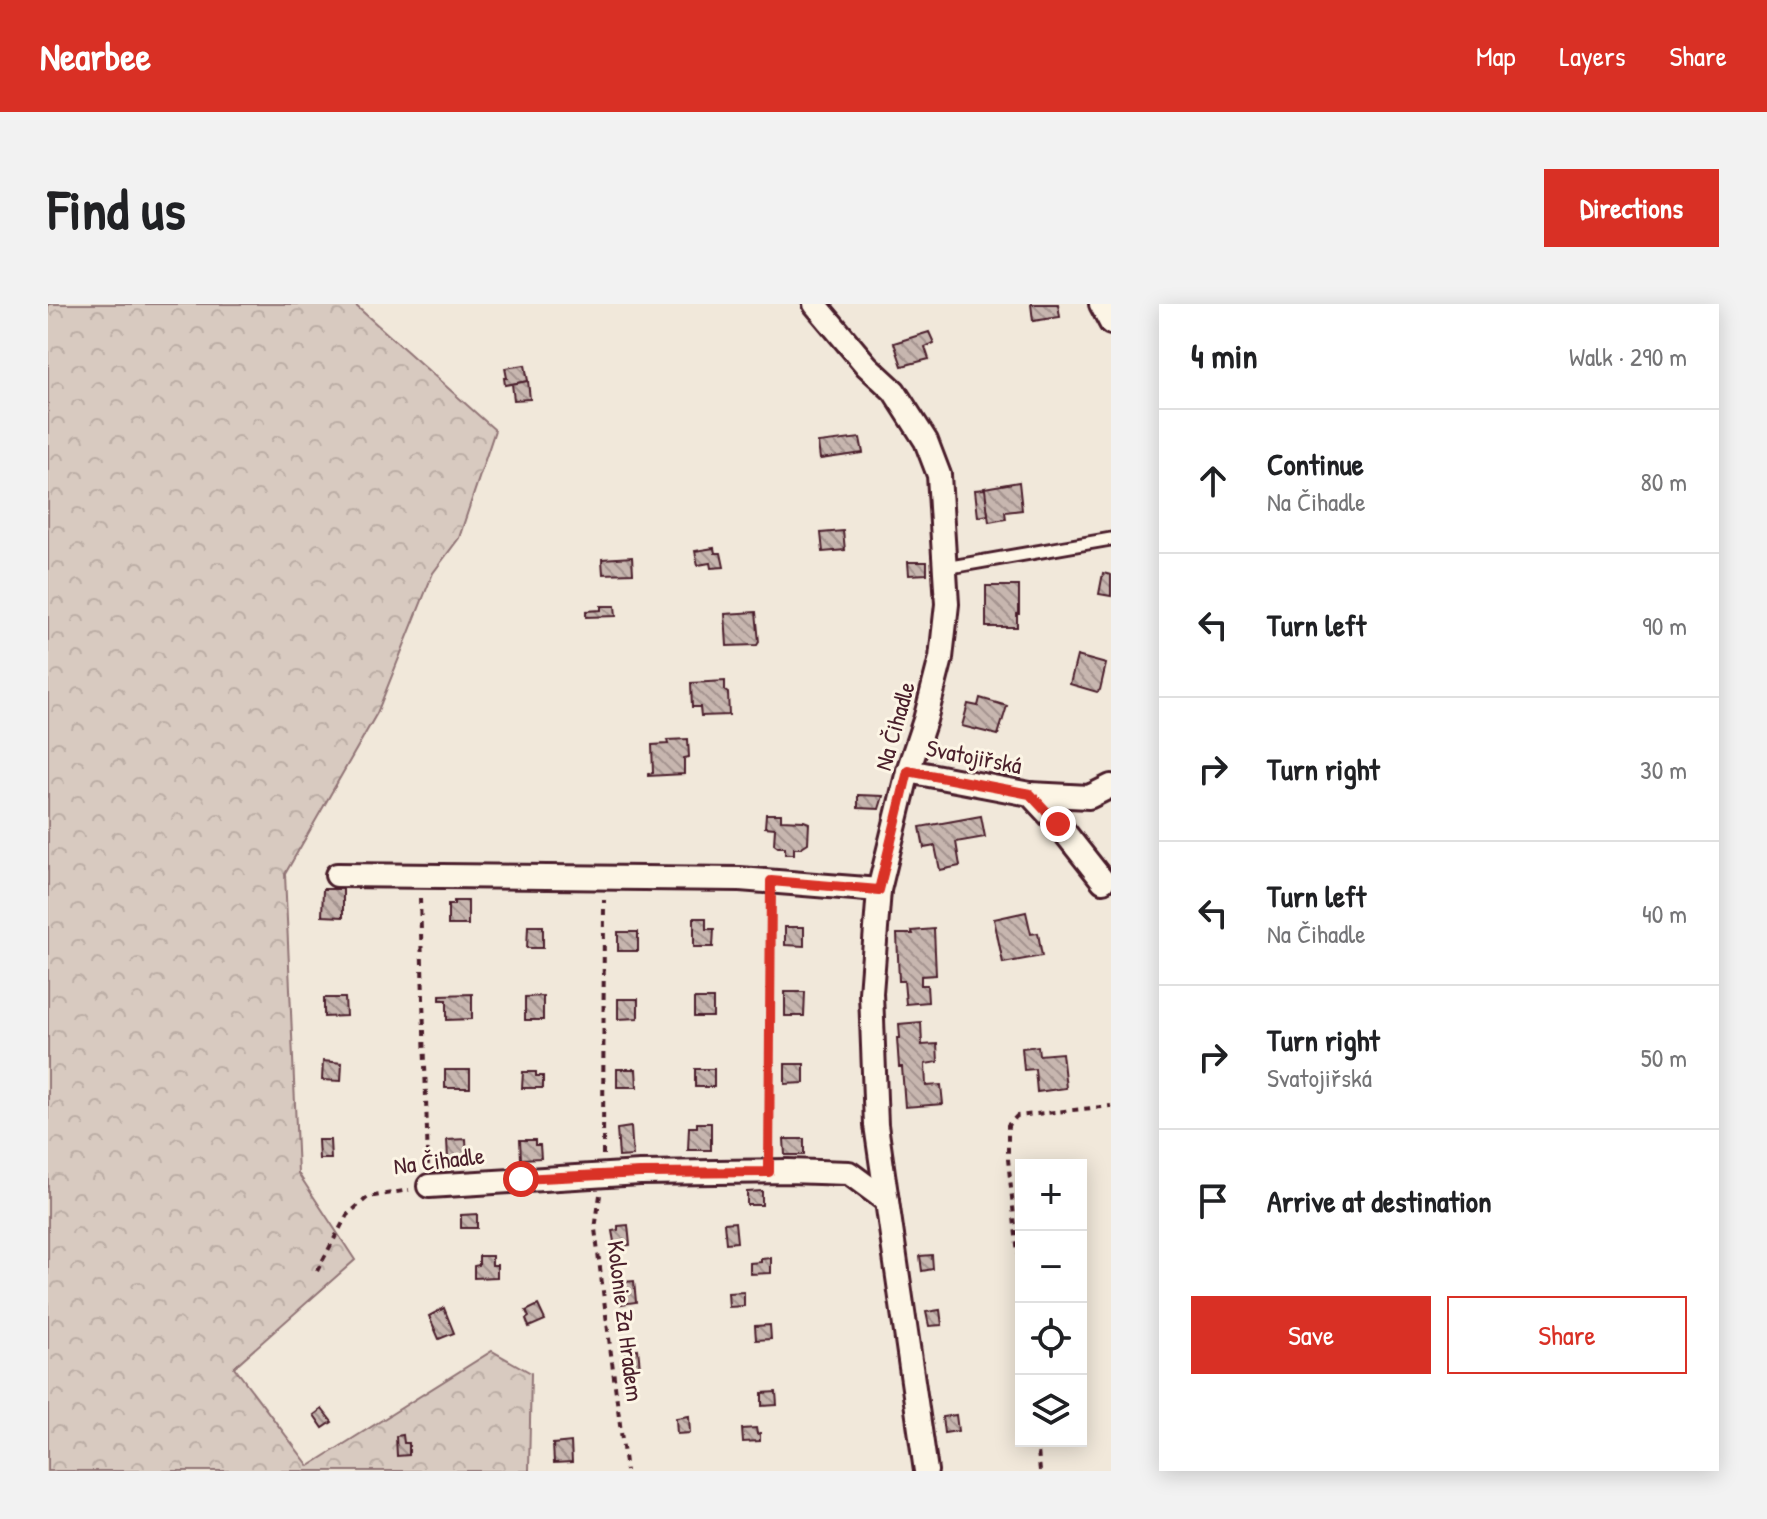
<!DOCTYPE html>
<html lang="en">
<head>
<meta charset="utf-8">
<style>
  body { margin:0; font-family:"Patrick Hand",sans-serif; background:#f2f2f2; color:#202124 }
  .controls { position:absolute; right:24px; bottom:24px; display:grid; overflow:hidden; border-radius:0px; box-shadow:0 4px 20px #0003 }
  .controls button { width:72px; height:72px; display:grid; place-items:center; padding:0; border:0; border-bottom:2px solid #e0e0e0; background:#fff; color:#202124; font:40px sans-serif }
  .stop { position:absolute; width:24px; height:24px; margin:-18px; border:6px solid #d93025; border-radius:50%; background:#fff }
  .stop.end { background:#d93025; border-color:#fff; box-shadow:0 2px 8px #0008 }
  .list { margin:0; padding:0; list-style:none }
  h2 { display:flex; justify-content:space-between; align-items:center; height:104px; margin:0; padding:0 32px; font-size:34px }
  h2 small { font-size:26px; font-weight:400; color:#757577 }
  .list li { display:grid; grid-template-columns:52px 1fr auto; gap:24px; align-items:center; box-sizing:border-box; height:144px; padding:0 32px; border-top:2px solid #e0e0e0 }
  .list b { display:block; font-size:30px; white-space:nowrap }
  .list p { margin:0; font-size:26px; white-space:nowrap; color:#757577 }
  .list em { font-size:26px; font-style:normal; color:#757577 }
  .actions { display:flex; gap:16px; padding:24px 32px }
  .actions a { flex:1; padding:18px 0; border:2px solid #d93025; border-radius:0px; text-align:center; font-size:28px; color:#d93025 }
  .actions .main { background:#d93025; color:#fff }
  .icon { flex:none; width:44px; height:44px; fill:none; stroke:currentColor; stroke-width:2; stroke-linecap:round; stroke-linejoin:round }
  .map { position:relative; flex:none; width:1063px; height:1167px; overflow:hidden; border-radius:0px }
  header { display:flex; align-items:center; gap:48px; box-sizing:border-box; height:112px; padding:0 40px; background:#d93025; color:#fff }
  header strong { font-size:38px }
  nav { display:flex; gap:44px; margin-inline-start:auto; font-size:28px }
  .intro { display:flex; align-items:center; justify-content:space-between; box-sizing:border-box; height:192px; padding:0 48px }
  h1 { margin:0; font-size:56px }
  .button { padding:20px 36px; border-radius:0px; background:#d93025; color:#fff; font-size:28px; font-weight:700 }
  main { display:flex; gap:48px; padding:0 48px }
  aside { flex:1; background:#fff; border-radius:0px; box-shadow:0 4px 20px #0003 }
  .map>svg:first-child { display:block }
  .forest { fill:url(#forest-crowns); stroke:#917476; stroke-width:2 }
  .building { fill:url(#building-back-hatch); stroke:#4a1f2b; stroke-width:2 }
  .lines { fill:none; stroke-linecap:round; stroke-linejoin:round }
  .service-casing { stroke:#4a1f2b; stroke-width:17 }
  .minor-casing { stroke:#4a1f2b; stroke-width:28 }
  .path { stroke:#4a1f2b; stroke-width:4; stroke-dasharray:6 6; stroke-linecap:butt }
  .service { stroke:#fcf5e5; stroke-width:11 }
  .minor { stroke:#fcf5e5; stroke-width:22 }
  .route { stroke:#d93025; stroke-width:10 }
  .labels { text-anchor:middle; stroke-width:6; stroke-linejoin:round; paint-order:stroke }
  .street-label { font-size:24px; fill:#4a1f2b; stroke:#fcf5e5 }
</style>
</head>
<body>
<header>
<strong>Nearbee</strong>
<nav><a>Map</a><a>Layers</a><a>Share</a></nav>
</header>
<div class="intro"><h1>Find us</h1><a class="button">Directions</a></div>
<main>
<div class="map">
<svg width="1063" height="1167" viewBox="0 0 1063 1167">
  <defs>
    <pattern id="forest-crowns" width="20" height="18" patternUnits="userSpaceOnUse" patternTransform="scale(2)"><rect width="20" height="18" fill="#d8cac0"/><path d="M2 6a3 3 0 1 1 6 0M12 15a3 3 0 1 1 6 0" fill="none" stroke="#bbada5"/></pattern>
    <pattern id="building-back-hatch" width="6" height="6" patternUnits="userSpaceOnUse" patternTransform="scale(2)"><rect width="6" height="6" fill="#c7b6af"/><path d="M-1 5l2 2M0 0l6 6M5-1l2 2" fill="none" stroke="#a4938f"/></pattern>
  </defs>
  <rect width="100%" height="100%" fill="#f1e8da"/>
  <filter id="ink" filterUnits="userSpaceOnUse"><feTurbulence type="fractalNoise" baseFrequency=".0125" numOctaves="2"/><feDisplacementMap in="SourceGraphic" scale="16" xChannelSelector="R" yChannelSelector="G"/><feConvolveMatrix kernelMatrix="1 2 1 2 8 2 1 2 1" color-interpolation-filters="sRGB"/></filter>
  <g filter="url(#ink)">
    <polygon class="forest" points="0,0 306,0 447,126 411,234 385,269 329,409 237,570 250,869 307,956 186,1063 261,1162 444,1047 483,1069 481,1167 0,1167"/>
    <g class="building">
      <polygon points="983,0 1010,0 1012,13 985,17"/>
      <polygon points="881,28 886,39 877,43 881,55 854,62 846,39"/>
      <polygon points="477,61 480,77 457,81 456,74 459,74 457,64"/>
      <polygon points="480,77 482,95 466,96 464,80"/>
      <polygon points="812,134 815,149 772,155 770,139"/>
      <polygon points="971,178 974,206 957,208 958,215 941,218 936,184"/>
      <polygon points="937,185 940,211 930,213 927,186"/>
      <polygon points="795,227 797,246 775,248 773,229"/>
      <polygon points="666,244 667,249 673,249 676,263 663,264 662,259 650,261 647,247"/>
      <polygon points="584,253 585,269 555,270 554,255"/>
      <polygon points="860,258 879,258 879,270 861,271"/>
      <polygon points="1055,269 1063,271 1063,292 1051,290"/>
      <polygon points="938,282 971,282 971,310 969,310 969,323 938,323"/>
      <polygon points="553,302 567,302 568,312 538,313 538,307 553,306"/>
      <polygon points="708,308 711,338 709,341 679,342 677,310"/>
      <polygon points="1029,352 1058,360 1052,386 1049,388 1022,380"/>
      <polygon points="677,377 677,387 680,389 681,411 653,412 652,403 644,403 643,379"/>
      <polygon points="932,394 959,402 950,431 914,422 920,400 930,402"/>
      <polygon points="640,435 641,453 636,454 636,470 600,472 600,470 605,469 604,441 620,440 619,436"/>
      <polygon points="810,491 835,492 831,505 810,504"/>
      <polygon points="718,510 733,510 733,516 756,517 761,519 760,539 752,544 746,544 746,550 737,550 737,543 730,543 726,540 727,524 717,523"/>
      <polygon points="933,512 937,533 908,538 912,562 892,566 887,542 876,544 872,523"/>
      <polygon points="275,585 295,585 295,613 274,612"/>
      <polygon points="406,597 420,597 420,621 400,621 400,601 406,601"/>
      <polygon points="978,608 983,630 990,629 994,652 955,659 946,615"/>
      <polygon points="646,614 658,614 658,625 666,625 665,643 646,643"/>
      <polygon points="480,622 495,622 495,644 479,644"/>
      <polygon points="737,623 756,623 756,642 737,641"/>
      <polygon points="886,625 888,671 873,672 873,681 879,681 880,698 858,700 856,677 851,677 849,630 865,630 864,627"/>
      <rect x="570" y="628" width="20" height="19"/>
      <polygon points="737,688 757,688 756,712 737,712"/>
      <polygon points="424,690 424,715 399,716 399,696 392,696 392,691"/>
      <polygon points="495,692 495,716 477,716 477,693"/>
      <polygon points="276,694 297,694 298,712 276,713"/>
      <polygon points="570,695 590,695 590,714 570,715"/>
      <rect x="646" y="695" width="19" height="18"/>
      <polygon points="873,718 874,741 889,740 890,758 877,760 878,782 893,781 895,800 857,803 854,763 851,763 849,734 852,734 851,720"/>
      <polygon points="990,742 991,751 1014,749 1018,784 989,788 987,765 976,766 974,744"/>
      <polygon points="275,757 294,759 293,777 274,776"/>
      <polygon points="737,760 756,760 756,779 737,780"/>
      <polygon points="569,765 588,765 589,783 569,783"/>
      <rect x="647" y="765" width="19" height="18"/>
      <rect x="397" y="766" width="25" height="18"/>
      <polygon points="475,768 488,768 488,772 495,772 495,784 474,784"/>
      <polygon points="649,819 663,819 663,846 640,846 641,823 649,823"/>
      <polygon points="583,823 585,852 571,853 569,825"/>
      <polygon points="418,835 419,854 400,855 399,836"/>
      <polygon points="736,835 756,835 756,851 737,851"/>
      <polygon points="270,836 282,836 283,855 271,855"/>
      <polygon points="472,836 487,836 487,841 492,841 493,854 473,855"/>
      <polygon points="714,887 714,901 699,901 699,888"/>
      <polygon points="429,910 429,924 413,924 413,911"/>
      <polygon points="687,918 689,938 678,939 676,919"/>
      <polygon points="580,921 582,941 567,943 564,927 570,926 570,922"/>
      <polygon points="884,951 885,965 874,967 872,952"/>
      <polygon points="431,952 444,952 444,961 449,961 449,973 426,974 426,962 431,961"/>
      <polygon points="723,954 723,969 702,970 702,959 713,958 713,955"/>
      <polygon points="586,977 588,998 573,1000 571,981 576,981 576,978"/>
      <polygon points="696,988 696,1002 681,1003 680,989"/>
      <polygon points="490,1001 497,1016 481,1023 478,1015 481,1013 478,1007"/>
      <polygon points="396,1004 406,1029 391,1035 381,1012"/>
      <polygon points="892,1006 894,1021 881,1022 878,1008"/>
      <polygon points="722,1021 723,1035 708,1036 707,1022"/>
      <polygon points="590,1045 592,1063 580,1064 578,1047"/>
      <polygon points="728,1088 729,1101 714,1102 714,1089"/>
      <polygon points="274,1105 284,1118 275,1124 266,1111"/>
      <polygon points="908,1111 910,1127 896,1129 894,1113"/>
      <polygon points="641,1112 642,1129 629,1130 628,1114"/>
      <polygon points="708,1124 709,1130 712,1129 712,1137 695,1138 694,1125"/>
      <polygon points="355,1131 356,1139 361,1139 361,1151 349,1152 348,1132"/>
      <polygon points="523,1138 524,1158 506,1159 505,1140"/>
    </g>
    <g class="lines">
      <g class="service-casing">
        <polyline id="service" points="897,264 1063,235"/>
      </g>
      <g class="minor-casing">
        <g id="minor">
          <polyline points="767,0 819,62 846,87 878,137 891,171 899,300 893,354 877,416 860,467 831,586 823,689 828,821 878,1167"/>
          <polyline points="1053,0 1063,19"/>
          <polyline points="860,467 982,490 1041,493 1063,482"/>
          <polyline points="982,490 1010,520 1055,577"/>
          <polyline points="289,571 692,575 831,586"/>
          <polyline points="381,882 592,869 740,867 801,869 839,897"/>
        </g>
      </g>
      <g class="path">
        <polyline points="372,594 380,861"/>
        <polyline points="721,845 723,598"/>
        <polyline points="555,851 556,596"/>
        <polyline points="552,891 547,925 578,1167"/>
        <polyline points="269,967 299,911 320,893 361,886"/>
        <polyline points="973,980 960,855 960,821 969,812 1063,802"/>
        <polyline points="989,1137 992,1167"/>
      </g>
      <use href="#service" class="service"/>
      <use href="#minor" class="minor"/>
    </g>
  </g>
  <g class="lines" filter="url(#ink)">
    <polyline class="route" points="473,875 592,869 721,868 723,577 831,586 860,467 982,490 1010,520"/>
  </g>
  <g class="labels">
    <g class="street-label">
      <text transform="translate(847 422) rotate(-74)" y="8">Na Čihadle</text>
      <text transform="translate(926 453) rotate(11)" y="8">Svatojiřská</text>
      <text transform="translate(391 857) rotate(-7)" y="8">Na Čihadle</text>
      <text transform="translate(577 1017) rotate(83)" y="8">Kolonie Za Hradem</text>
    </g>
  </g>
</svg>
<div class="controls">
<button>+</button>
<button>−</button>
<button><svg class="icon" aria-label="locate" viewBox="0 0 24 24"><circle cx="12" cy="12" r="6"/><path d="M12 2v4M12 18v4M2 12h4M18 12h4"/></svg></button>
<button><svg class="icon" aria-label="layers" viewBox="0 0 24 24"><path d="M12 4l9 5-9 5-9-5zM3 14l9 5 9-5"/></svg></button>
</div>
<div class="stop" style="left:473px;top:875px"></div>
<div class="stop end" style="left:1010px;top:520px"></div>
</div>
<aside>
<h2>4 min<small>Walk · 290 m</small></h2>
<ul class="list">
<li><svg class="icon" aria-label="ahead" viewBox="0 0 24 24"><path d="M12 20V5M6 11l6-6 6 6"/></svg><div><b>Continue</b><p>Na Čihadle</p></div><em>80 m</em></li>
<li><svg class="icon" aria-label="left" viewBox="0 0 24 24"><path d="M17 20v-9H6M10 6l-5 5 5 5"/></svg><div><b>Turn left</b></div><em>90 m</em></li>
<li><svg class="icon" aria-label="right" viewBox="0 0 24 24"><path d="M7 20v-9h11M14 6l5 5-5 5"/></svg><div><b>Turn right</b></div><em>30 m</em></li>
<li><svg class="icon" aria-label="left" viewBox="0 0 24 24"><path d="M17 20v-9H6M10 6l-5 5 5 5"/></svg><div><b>Turn left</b><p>Na Čihadle</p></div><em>40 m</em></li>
<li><svg class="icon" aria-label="right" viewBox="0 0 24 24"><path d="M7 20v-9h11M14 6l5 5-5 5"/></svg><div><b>Turn right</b><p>Svatojiřská</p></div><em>50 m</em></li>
<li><svg class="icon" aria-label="arrive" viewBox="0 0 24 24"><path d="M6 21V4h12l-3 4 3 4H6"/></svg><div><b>Arrive at destination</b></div></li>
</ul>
<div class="actions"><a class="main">Save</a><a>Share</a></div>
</aside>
</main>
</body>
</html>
